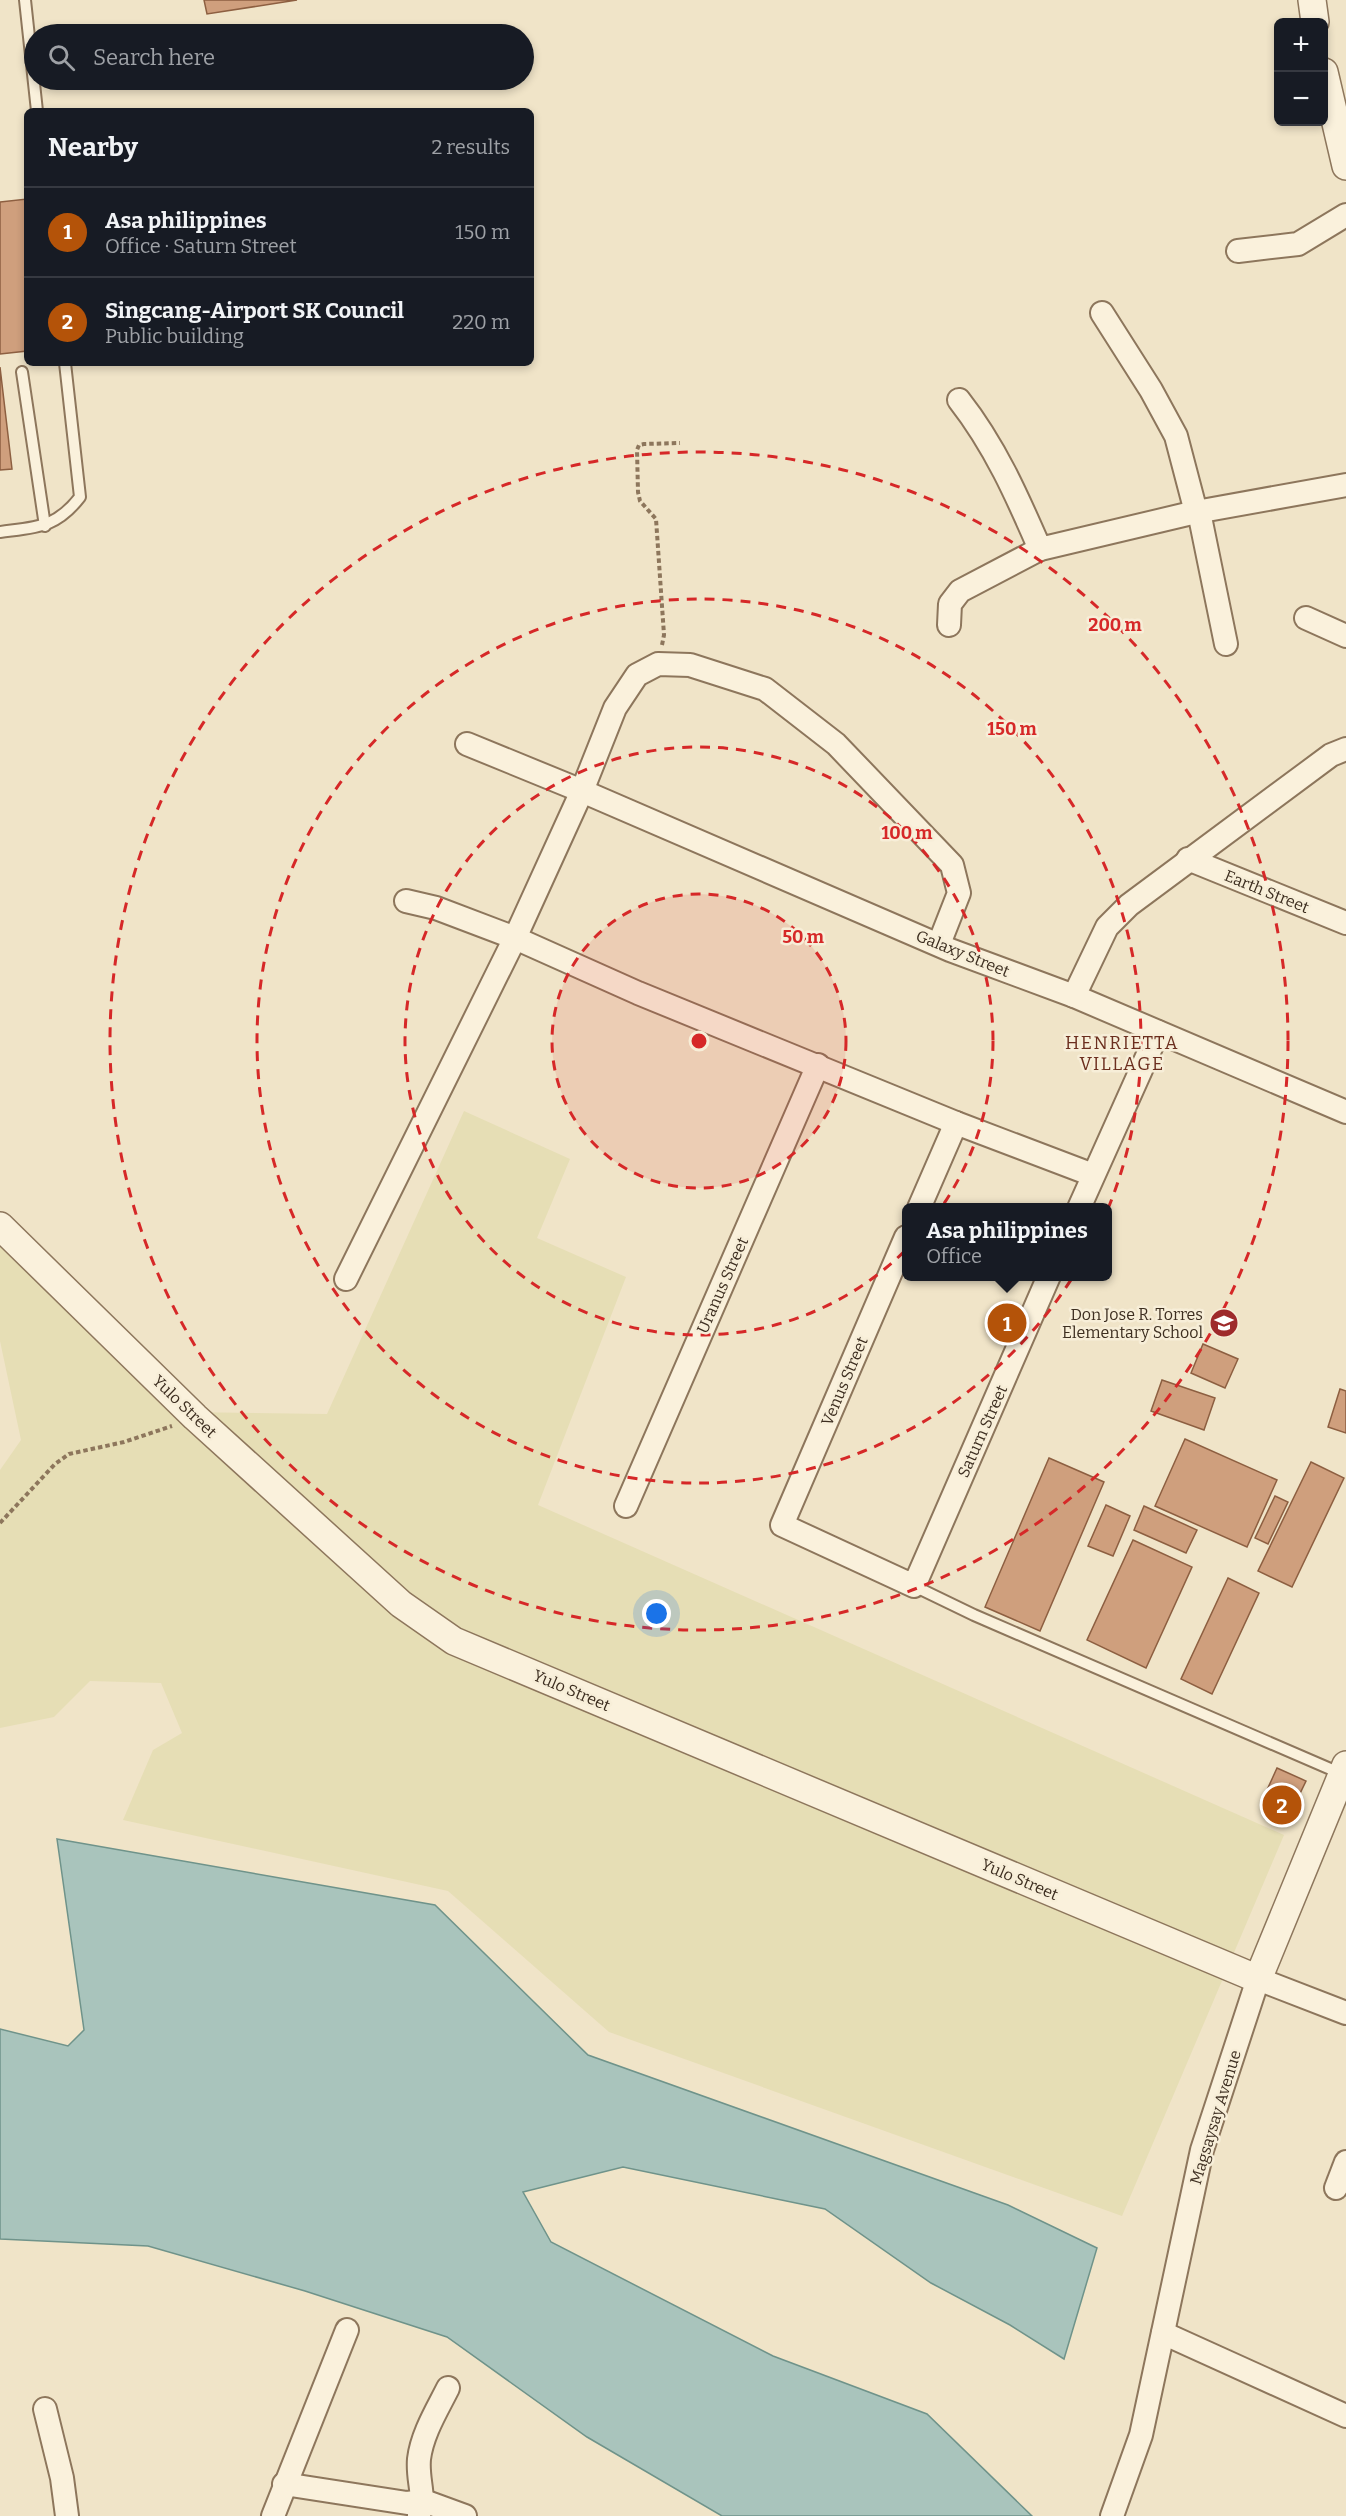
<!DOCTYPE html>
<html lang="en">
<head>
<meta charset="utf-8">
<style>
  body { margin:0; font-family:Bitter,serif; background:#242831; color:#f1f3f6 }
  .controls { position:absolute; right:18px; top:18px; display:grid; overflow:hidden; border-radius:9px; box-shadow:0 3px 9px #0003 }
  .controls button { width:54px; height:54px; display:grid; place-items:center; padding:0; border:0; border-bottom:2px solid #363941; background:#171b24; color:#f1f3f6; font:30px sans-serif }
  .you { position:absolute; left:657px; top:1614px; width:21px; height:21px; margin:-15px; border:4px solid #fff; border-radius:50%; background:#1a73e8; box-shadow:0 0 0 9px #1a73e833 }
  .badge { display:grid; place-items:center; width:39px; height:39px; border-radius:50%; background:#b45309; color:#fff; font-size:20px; font-weight:700 }
  .pin { position:absolute; translate:-50% -50%; border:3px solid #fff; box-shadow:0 2px 6px #0006 }
  .popup { position:absolute; left:902px; top:1203px; width:210px; height:78px; box-sizing:border-box; display:grid; place-content:center; border-radius:9px; background:#171b24; filter:drop-shadow(0 2px 4px #0005); font-size:20px; white-space:nowrap; color:#9ea1a6 }
  .popup b { font-size:22px; color:#f1f3f6 }
  .popup::after { content:''; position:absolute; left:50%; top:100%; margin-left:-12px; border:12px solid transparent; border-top-color:#171b24 }
  .list { margin:0; padding:0; list-style:none }
  h2 { display:flex; justify-content:space-between; align-items:center; height:78px; margin:0; padding:0 24px; font-size:26px }
  h2 small { font-size:20px; font-weight:400; color:#9ea1a6 }
  .list li { display:grid; grid-template-columns:39px 1fr auto; gap:18px; align-items:center; box-sizing:border-box; height:90px; padding:0 24px; border-top:2px solid #363941 }
  .list b { display:block; font-size:22px; white-space:nowrap }
  .list p { margin:0; font-size:20px; white-space:nowrap; color:#9ea1a6 }
  .list em { font-size:20px; font-style:normal; color:#9ea1a6 }
  .icon { flex:none; width:33px; height:33px; fill:none; stroke:currentColor; stroke-width:2; stroke-linecap:round; stroke-linejoin:round }
  .map { position:relative; flex:none; width:1346px; height:2516px; overflow:hidden }
  .search { position:absolute; background:#171b24; box-shadow:0 3px 9px #0003; left:24px; top:24px; width:510px; height:66px; display:flex; align-items:center; gap:15px; box-sizing:border-box; padding:0 21px; border-radius:33px; color:#9ea1a6; font-size:22px }
  .panel { position:absolute; background:#171b24; box-shadow:0 3px 9px #0003; left:24px; top:108px; width:510px; height:258px; border-radius:9px }
  .map>svg:first-child { display:block }
  .farmland { fill:#e6deb5 }
  .water { fill:#a9c4bc; stroke:#6f938a; stroke-width:1.5 }
  .building { fill:#cf9f7d; stroke:#8d5f41; stroke-width:1.5 }
  .lines { fill:none; stroke-linecap:round; stroke-linejoin:round }
  .service-casing { stroke:#8d765c; stroke-width:14 }
  .minor-casing { stroke:#8d765c; stroke-width:26 }
  .tertiary-casing { stroke:#8d765c; stroke-width:30 }
  .path { stroke:#8d765c; stroke-width:4; stroke-dasharray:4.5 3; stroke-linecap:butt }
  .service { stroke:#faf1dc; stroke-width:10 }
  .minor { stroke:#faf1dc; stroke-width:22 }
  .tertiary { stroke:#faf1dc; stroke-width:27 }
  .ring { fill:none; stroke:#d62828; stroke-width:3; stroke-dasharray:10 8 }
  .labels { text-anchor:middle; stroke-width:5; stroke-linejoin:round; paint-order:stroke }
  .street-label { font-size:16px; fill:#3d2e20; stroke:#f7eed8 }
  .poi-label { font-size:16px; fill:#3d2e20; stroke:#f7eed8; text-anchor:end }
  .neighbourhood-label { font-size:18px; letter-spacing:1.5px; fill:#6b2e1e; stroke:#f7eed8 }
  .centre { fill:#d62828; stroke:#f7eed8; stroke-width:3 }
  .ring-label { font-size:18px; text-anchor:middle; font-weight:bold; fill:#d62828; stroke:#f7eed8; stroke-width:5; stroke-linejoin:round; paint-order:stroke }
</style>
</head>
<body>
<div class="map">
<svg width="1346" height="2516" viewBox="0 0 1346 2516">
  <rect width="100%" height="100%" fill="#f0e4c8"/>
  <polygon class="farmland" points="464,1111 570,1159 537,1238 626,1277 538,1505 1284,1835 1122,2216 609,2032 448,1891 123,1820 153,1750 182,1733 161,1683 90,1681 54,1717 0,1728 0,1470 21,1440 0,1341 0,1227 185,1412 327,1414"/>
  <polygon class="water" points="57,1839 435,1905 588,2055 1008,2205 1097,2248 1064,2359 1010,2325 931,2283 825,2209 623,2167 523,2192 551,2242 773,2356 927,2414 1032,2516 722,2516 587,2437 447,2337 305,2291 148,2246 0,2239 0,2029 68,2046 84,2030"/>
  <g class="building">
    <polygon points="204,0 297,0 207,14"/>
    <polygon points="27,199 27,351 0,354 0,202"/>
    <polygon points="0,367 12,469 0,470"/>
    <polygon points="1203,1344 1238,1359 1225,1388 1191,1373"/>
    <polygon points="1162,1380 1215,1398 1204,1430 1151,1411"/>
    <polygon points="1340,1389 1346,1391 1346,1433 1328,1427"/>
    <polygon points="1185,1439 1277,1480 1247,1547 1155,1506"/>
    <polygon points="1049,1458 1104,1482 1040,1631 985,1607"/>
    <polygon points="1311,1462 1344,1478 1292,1587 1258,1571"/>
    <polygon points="1275,1496 1288,1502 1268,1544 1255,1538"/>
    <polygon points="1106,1505 1130,1516 1113,1556 1088,1546"/>
    <polygon points="1144,1506 1197,1530 1186,1553 1134,1530"/>
    <polygon points="1133,1540 1192,1567 1146,1668 1087,1640"/>
    <polygon points="1228,1578 1259,1593 1212,1694 1181,1679"/>
    <polygon points="1277,1768 1306,1781 1290,1814 1262,1801"/>
  </g>
  <g class="lines">
    <g class="service-casing">
      <g id="service">
        <polyline points="25,0 37,111"/>
        <polyline points="22,372 45,526"/>
        <path d="M 0,532 C 37,527 56,528 80,497 L 65,363"/>
        <polyline points="914,1586 974,1615 1342,1774"/>
      </g>
    </g>
    <g class="minor-casing">
      <g id="minor">
        <polyline points="1238,251 1298,244 1346,215"/>
        <polyline points="1102,313 1151,390 1176,436 1196,512"/>
        <path d="M 959,400 C 995,446 1017,496 1040,549 L 1196,512 L 1346,485"/>
        <polyline points="1199,512 1226,644"/>
        <polyline points="1306,618 1346,636"/>
        <polyline points="949,625 950,604 960,591 1040,549"/>
        <polyline points="467,744 582,791 950,950 1074,996 1346,1112"/>
        <polyline points="1188,859 1346,923"/>
        <polyline points="406,901 436,908 515,938 638,993 956,1123 1093,1175"/>
        <polyline points="1074,996 1107,927 1129,905 1331,755 1346,749"/>
        <polyline points="919,1208 956,1123"/>
        <polyline points="1079,1208 1158,1032"/>
        <polyline points="906,1237 782,1525 914,1586 1049,1276"/>
        <polyline points="346,1279 515,938 582,791 615,708 637,675 658,664 690,665 765,689 836,744 952,865 959,893 939,944"/>
        <polyline points="626,1506 818,1065"/>
        <polyline points="1336,2188 1346,2162"/>
        <polyline points="1163,2333 1346,2416"/>
        <polyline points="45,2409 62,2478 67,2516"/>
        <polyline points="284,2484 407,2503 424,2501 465,2516"/>
        <path d="M 419,2515 C 426,2495 417,2481 419,2459 C 422,2434 437,2410 448,2388"/>
        <polyline points="273,2516 347,2330"/>
        <polyline points="1112,2516 1141,2435 1202,2150 1258,1979 1346,2013"/>
      </g>
    </g>
    <g class="tertiary-casing">
      <g id="tertiary">
        <polyline points="1312,0 1315,22"/>
        <polyline points="1324,72 1346,166"/>
        <polyline points="0,1226 195,1417 401,1604 454,1641 1258,1979 1346,1765"/>
      </g>
    </g>
    <g class="path">
      <polyline points="662,645 664,635 656,519 640,501 638,492 637,450 639,445 644,444 680,443"/>
      <polyline points="0,1523 55,1464 69,1454 124,1442 172,1426"/>
    </g>
    <use href="#service" class="service"/>
    <use href="#minor" class="minor"/>
    <use href="#tertiary" class="tertiary"/>
  </g>
  <circle cx="699" cy="1041" r="147" fill="#d62828" fill-opacity=".12"/>
  <g class="ring">
    <circle cx="699" cy="1041" r="147"/>
    <circle cx="699" cy="1041" r="294"/>
    <circle cx="699" cy="1041" r="442"/>
    <circle cx="699" cy="1041" r="589"/>
  </g>
  <defs>
    <g id="school-disc" transform="scale(1.5)"><circle r="9.5" fill="#9e2a2b" stroke="#f7eed8"/><path d="M0-5L7-2L0 1L-7-2ZM-4 1L0 2.5L4 1V4Q0 6-4 4Z" fill="#fff"/></g>
  </defs>
  <g fill-rule="evenodd">
    <use href="#school-disc" x="1224" y="1323"/>
  </g>
  <g class="labels">
    <g class="street-label">
      <text transform="translate(1267 891) rotate(22)" y="6">Earth Street</text>
      <text transform="translate(963 953) rotate(22)" y="6">Galaxy Street</text>
      <text transform="translate(722 1285) rotate(-66)" y="6">Uranus Street</text>
      <text transform="translate(844 1381) rotate(-67)" y="6">Venus Street</text>
      <text transform="translate(185 1406) rotate(44)" y="6">Yulo Street</text>
      <text transform="translate(982 1431) rotate(-66)" y="6">Saturn Street</text>
      <text transform="translate(572 1690) rotate(23)" y="6">Yulo Street</text>
      <text transform="translate(1020 1879) rotate(23)" y="6">Yulo Street</text>
      <text transform="translate(1215 2117) rotate(-73)" y="6">Magsaysay Avenue</text>
    </g>
    <g class="poi-label">
      <text x="1203" y="1320">Don Jose R. Torres<tspan x="1203" dy="18">Elementary School</tspan></text>
    </g>
    <g class="neighbourhood-label">
      <text x="1122" y="1049">HENRIETTA<tspan x="1122" dy="21">VILLAGE</tspan></text>
    </g>
  </g>
  <circle cx="699" cy="1041" r="9" class="centre"/>
  <g class="ring-label">
    <text x="1115" y="631">200 m</text>
    <text x="1012" y="735">150 m</text>
    <text x="907" y="839">100 m</text>
    <text x="803" y="943">50 m</text>
  </g>
</svg>
<div class="controls">
<button>+</button>
<button>−</button>
</div>
<div class="you"></div>
<div class="pin badge" style="left:1007px;top:1323px">1</div>
<div class="popup"><b>Asa philippines</b>Office</div>
<div class="pin badge" style="left:1282px;top:1805px">2</div>
<div class="search"><svg class="icon" aria-label="search" viewBox="0 0 24 24"><circle cx="10" cy="10" r="6"/><path d="M15 15l6 6"/></svg>Search here</div>
<section class="panel">
<h2>Nearby<small>2 results</small></h2>
<ul class="list">
<li><span class="badge">1</span><div><b>Asa philippines</b><p>Office · Saturn Street</p></div><em>150 m</em></li>
<li><span class="badge">2</span><div><b>Singcang-Airport SK Council</b><p>Public building</p></div><em>220 m</em></li>
</ul>
</section>
</div>
</body>
</html>
